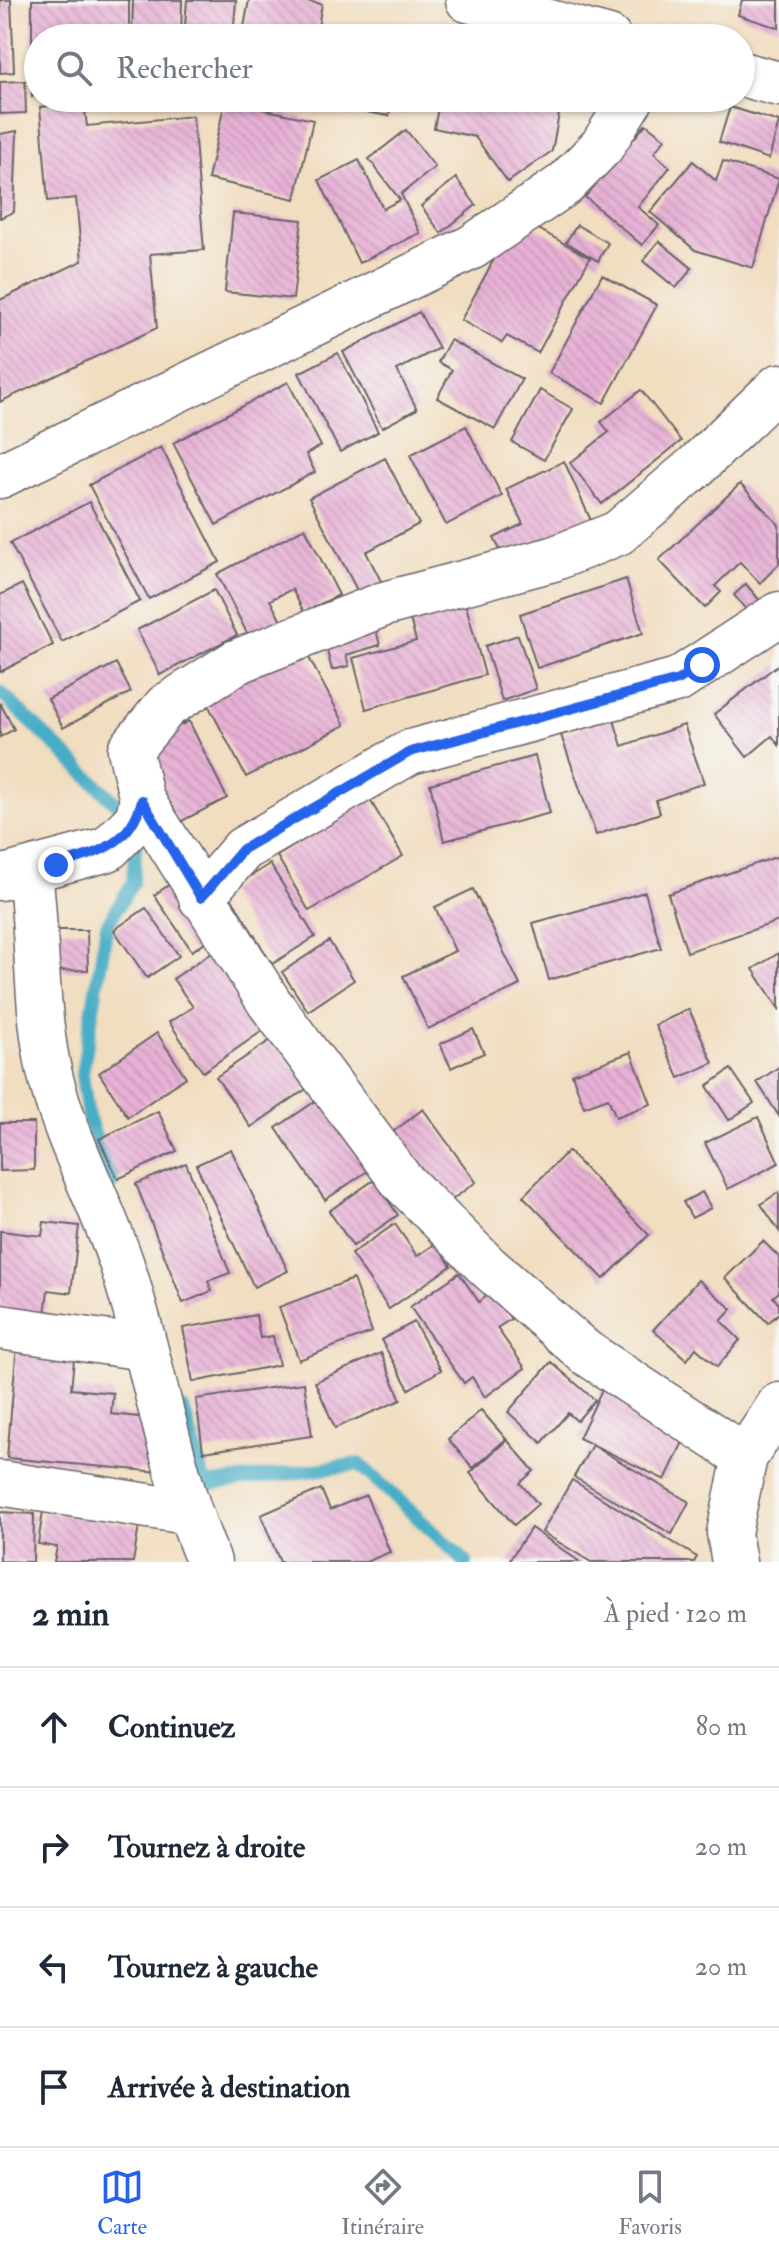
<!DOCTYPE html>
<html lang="fr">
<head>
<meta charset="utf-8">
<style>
  body { margin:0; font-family:"IM FELL Double Pica",serif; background:#f6f6f7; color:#1f2937 }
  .stop { position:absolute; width:24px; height:24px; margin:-18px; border:6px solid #2563eb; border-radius:50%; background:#fff }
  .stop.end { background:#2563eb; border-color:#fff; box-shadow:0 2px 8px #0008 }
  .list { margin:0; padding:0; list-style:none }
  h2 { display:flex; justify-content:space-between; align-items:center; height:104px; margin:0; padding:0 32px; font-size:34px }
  h2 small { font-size:26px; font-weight:400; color:#747a83 }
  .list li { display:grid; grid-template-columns:52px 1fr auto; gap:24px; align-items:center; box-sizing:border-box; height:120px; padding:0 32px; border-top:2px solid #e0e1e3 }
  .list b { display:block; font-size:30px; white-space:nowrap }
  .list em { font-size:26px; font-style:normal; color:#747a83 }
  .icon { flex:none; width:44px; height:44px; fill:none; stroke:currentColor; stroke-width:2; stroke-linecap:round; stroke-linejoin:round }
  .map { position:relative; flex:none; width:779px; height:1562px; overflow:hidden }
  .search { position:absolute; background:#fff; box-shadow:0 2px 6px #0004; left:24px; right:24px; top:24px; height:88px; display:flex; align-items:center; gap:20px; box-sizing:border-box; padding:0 28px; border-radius:44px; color:#747a83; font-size:30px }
  .sheet { height:584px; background:#fff }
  nav { display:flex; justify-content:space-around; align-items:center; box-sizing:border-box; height:112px; border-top:2px solid #e0e1e3; background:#fff; font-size:22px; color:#747a83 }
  nav a { display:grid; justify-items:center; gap:4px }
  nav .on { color:#2563eb }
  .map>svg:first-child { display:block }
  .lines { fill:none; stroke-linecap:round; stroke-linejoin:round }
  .stream { stroke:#47adc6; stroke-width:14 }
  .building { fill:url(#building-back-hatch) }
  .minor-casing { stroke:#6a6369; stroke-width:47 }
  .minor { stroke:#fff; stroke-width:44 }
  .route { stroke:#2563eb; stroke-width:10 }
</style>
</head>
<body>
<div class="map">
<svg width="779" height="1562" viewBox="0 0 779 1562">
  <defs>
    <pattern id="building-back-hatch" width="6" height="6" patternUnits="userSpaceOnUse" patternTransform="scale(2)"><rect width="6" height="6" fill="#e7b1d5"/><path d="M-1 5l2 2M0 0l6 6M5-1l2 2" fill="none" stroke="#c698b8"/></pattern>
  </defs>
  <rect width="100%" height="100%" fill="#f6f6f2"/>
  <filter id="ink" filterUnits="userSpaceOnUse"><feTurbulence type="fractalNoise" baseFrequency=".0125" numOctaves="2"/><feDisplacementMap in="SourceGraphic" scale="16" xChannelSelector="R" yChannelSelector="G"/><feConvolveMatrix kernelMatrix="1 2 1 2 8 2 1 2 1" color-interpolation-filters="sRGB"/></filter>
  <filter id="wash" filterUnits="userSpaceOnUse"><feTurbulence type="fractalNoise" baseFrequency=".006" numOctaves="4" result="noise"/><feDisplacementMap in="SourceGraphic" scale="32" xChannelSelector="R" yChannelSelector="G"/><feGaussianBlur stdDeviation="1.8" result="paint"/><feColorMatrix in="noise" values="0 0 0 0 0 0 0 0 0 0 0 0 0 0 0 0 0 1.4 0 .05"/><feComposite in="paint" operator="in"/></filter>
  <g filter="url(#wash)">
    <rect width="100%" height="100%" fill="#f1ddbf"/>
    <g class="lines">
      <g class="stream">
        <polyline points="0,692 121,808 136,836 133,882 107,925 82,1074 88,1117 112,1183"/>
        <polyline points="183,1409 205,1485 359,1464 466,1562"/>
      </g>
    </g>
    <g id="blocks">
      <g class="building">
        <polygon points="0,0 11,0 14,72 0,73"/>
        <polygon points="32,0 129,0 129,38 38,38 38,96 32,96"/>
        <polygon points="133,0 182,0 181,38 132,38"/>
        <polygon points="187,0 236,0 233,38 184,38"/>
        <polygon points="249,0 300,0 322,4 316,38 242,38"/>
        <polygon points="742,0 779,0 779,28 738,15"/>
        <polygon points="25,81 26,113 0,114 0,82"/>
        <polygon points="321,98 392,98 389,116 321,104"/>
        <polygon points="440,98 562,98 552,151 508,182 475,137 434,128"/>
        <polygon points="225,101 313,120 295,199 208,179"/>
        <polygon points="84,103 87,126 193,116 204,250 150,254 157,328 0,402 0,300 82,261 76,198 48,201 40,107"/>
        <polygon points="730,107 779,122 769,159 719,142"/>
        <polygon points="646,124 665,139 654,153 670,167 638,207 659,225 642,245 585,197"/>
        <polygon points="406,130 435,167 401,194 420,233 359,263 319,180 359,160 383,209 400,200 369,159"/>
        <polygon points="17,131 14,212 0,218 0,134"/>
        <polygon points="693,161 716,181 723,161 779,179 753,268 695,250 650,212"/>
        <polygon points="456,178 476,205 441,233 421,206"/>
        <polygon points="233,213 302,220 293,299 225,292"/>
        <polygon points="517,217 590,258 538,353 507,336 502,343 461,320"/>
        <polygon points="577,225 608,243 598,261 566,242"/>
        <polygon points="659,241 692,268 676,288 643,261"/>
        <polygon points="602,275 657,305 604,403 549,373"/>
        <polygon points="419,312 439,348 397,370 417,409 382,428 343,352"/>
        <polygon points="450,340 522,379 495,429 437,398 452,370 438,362"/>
        <polygon points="338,353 378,432 340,452 299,373"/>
        <polygon points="288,382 321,446 306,454 315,472 216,525 173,443"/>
        <polygon points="540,390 573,409 544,460 512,442"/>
        <polygon points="641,390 681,441 602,504 570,463 609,432 601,422"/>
        <polygon points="466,426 502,496 446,525 410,455"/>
        <polygon points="161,447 220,562 149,599 89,485"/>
        <polygon points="385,458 419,524 366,552 383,585 360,596 309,498"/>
        <polygon points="564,461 593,525 508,566 494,538 523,524 506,489"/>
        <polygon points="740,484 779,525 779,564 760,583 740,562 715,586 721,592 705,608 659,560"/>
        <polygon points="89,502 140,601 62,642 10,543"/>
        <polygon points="305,528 339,595 304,612 292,589 270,600 282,623 250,639 217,574"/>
        <polygon points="626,579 643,633 537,668 520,614"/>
        <polygon points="22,584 53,645 0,672 0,595"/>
        <polygon points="746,584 762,603 749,613 734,595"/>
        <polygon points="214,590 237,635 160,675 137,630"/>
        <polygon points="462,591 485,675 366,709 353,658 416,641 407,608"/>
        <polygon points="373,619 380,645 346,655 349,666 332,670 322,632"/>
        <polygon points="518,635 536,689 502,701 485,646"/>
        <polygon points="302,645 345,725 246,777 204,697"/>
        <polygon points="116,663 131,692 63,728 48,699"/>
        <polygon points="779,664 779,745 772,736 747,757 714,714"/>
        <polygon points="0,703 14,729 0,737"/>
        <polygon points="613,717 622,746 684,725 704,783 656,800 660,813 596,835 561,735"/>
        <polygon points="189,721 227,798 178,823 140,745"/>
        <polygon points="535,756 550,813 444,841 430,784"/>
        <polygon points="370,800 403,856 309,911 277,856"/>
        <polygon points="779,856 779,921 687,952 668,894"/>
        <polygon points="270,864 315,937 272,964 227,891"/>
        <polygon points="181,877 219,932 192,951 154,895"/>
        <polygon points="473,889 520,985 428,1029 403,976 455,951 435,907"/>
        <polygon points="645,892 661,948 549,980 533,923"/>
        <polygon points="146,908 179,956 147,978 114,930"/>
        <polygon points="48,930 87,930 88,970 49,971"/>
        <polygon points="329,941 354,980 308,1011 282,972"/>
        <polygon points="218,948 271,1025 203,1072 169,1022 193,1007 173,979"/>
        <polygon points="779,953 779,1009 753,969"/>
        <polygon points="689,1009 713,1063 679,1078 655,1025"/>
        <polygon points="473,1029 484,1053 451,1068 440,1044"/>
        <polygon points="157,1033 186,1077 128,1117 99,1073"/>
        <polygon points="275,1037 309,1087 251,1127 216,1077"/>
        <polygon points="631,1052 651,1104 616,1117 608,1098 584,1107 572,1074"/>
        <polygon points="779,1067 779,1116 757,1082"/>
        <polygon points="731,1069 754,1103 729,1120 707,1086"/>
        <polygon points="323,1096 372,1168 325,1200 276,1128"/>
        <polygon points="423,1109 476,1182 438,1210 385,1138"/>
        <polygon points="158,1111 177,1151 118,1179 99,1139"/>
        <polygon points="758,1117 779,1163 728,1189 705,1143"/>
        <polygon points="0,1123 34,1123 34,1170 0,1171"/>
        <polygon points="231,1149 288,1271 254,1287 196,1165"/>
        <polygon points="568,1151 649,1235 604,1279 523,1196"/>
        <polygon points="186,1163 230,1273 208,1281 212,1291 183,1303 136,1184"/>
        <polygon points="374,1180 398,1215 353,1246 329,1211"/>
        <polygon points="702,1192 711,1208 692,1218 683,1202"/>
        <polygon points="779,1192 779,1231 761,1204"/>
        <polygon points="44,1222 79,1226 71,1293 48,1290 45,1315 0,1310 0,1231 42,1236"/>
        <polygon points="395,1224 417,1256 437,1243 451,1266 389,1309 351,1254"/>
        <polygon points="763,1241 779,1257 779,1292 773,1297 779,1304 779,1313 768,1323 725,1278"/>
        <polygon points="459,1273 479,1302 492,1292 511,1319 497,1328 525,1368 485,1397 472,1377 464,1383 410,1307"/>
        <polygon points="353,1279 372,1332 299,1360 279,1307"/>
        <polygon points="698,1280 732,1309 721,1321 740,1340 717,1367 696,1348 687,1360 653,1330"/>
        <polygon points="256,1315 260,1338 273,1336 279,1365 193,1382 183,1328"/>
        <polygon points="414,1322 441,1370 409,1389 381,1340"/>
        <polygon points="17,1344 75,1350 71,1389 113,1393 111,1414 148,1418 159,1472 7,1458"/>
        <polygon points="381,1353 401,1400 335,1428 315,1382"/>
        <polygon points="551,1362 595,1400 577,1421 568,1413 542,1443 508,1412"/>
        <polygon points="304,1383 312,1436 203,1452 196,1399"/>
        <polygon points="605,1383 692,1423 665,1480 579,1438"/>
        <polygon points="481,1410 506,1439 473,1468 448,1439"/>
        <polygon points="507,1440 534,1471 520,1483 538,1504 514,1525 470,1473"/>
        <polygon points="592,1445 689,1502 672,1534 574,1477"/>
        <polygon points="572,1480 697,1557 694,1562 591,1562 542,1532"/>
        <polygon points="321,1489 330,1510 366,1495 390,1552 366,1562 280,1562 261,1515"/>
        <polygon points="43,1511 139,1526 133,1562 54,1562 57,1547 38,1544"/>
        <polygon points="0,1512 34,1514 33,1562 0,1561"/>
        <polygon points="531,1528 556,1545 580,1562 508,1562"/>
      </g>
    </g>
  </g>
  <g filter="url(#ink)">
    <use href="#blocks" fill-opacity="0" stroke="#6a6369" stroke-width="2"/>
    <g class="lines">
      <g class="minor-casing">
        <g id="minor">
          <polyline points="468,0 609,38"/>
          <polyline points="741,74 779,84"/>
          <polyline points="0,476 472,247 565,184 602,146 632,98"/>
          <polyline points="142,800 269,1002 402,1181 488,1267 585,1352 745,1457"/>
          <path d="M 30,872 C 38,936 35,1002 48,1066 C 61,1130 101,1202 122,1265 C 154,1363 168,1467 209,1562"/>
          <polyline points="0,878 108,849 137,819 142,800 130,750 166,706 236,662 384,604 553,559 618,533 695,467 779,386"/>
          <polyline points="201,898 243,849 410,752 678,680 779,614"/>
          <polyline points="0,1327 144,1348"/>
          <polyline points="0,1483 187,1512"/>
          <polyline points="734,1562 729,1533 745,1457 779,1405"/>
        </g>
      </g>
      <use href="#minor" class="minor"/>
    </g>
  </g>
  <g class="lines" filter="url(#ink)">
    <path class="route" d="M 56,865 C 97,853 130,846 142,800 L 201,898 L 243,849 L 410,752 L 678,680 L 702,665"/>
  </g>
</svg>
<div class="stop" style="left:702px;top:665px"></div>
<div class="stop end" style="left:56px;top:865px"></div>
<div class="search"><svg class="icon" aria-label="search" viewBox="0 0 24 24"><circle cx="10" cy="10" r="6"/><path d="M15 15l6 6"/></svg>Rechercher</div>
</div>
<section class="sheet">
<h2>2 min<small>À pied · 120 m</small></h2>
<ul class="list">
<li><svg class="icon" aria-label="ahead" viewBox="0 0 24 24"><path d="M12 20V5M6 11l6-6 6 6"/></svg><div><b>Continuez</b></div><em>80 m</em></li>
<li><svg class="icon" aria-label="right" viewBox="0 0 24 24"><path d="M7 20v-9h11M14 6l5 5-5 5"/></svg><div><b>Tournez à droite</b></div><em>20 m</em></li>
<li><svg class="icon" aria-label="left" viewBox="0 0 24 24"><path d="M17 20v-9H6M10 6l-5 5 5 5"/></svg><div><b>Tournez à gauche</b></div><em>20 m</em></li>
<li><svg class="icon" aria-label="arrive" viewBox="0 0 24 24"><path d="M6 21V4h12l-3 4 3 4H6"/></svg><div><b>Arrivée à destination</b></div></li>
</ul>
</section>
<nav>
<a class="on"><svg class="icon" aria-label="map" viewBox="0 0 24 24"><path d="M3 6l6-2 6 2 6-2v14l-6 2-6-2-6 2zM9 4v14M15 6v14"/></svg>Carte</a>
<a><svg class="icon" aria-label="directions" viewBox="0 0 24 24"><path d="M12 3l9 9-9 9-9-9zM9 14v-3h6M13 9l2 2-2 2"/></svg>Itinéraire</a>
<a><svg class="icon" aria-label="saved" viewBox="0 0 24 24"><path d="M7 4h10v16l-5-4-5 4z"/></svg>Favoris</a>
</nav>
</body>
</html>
